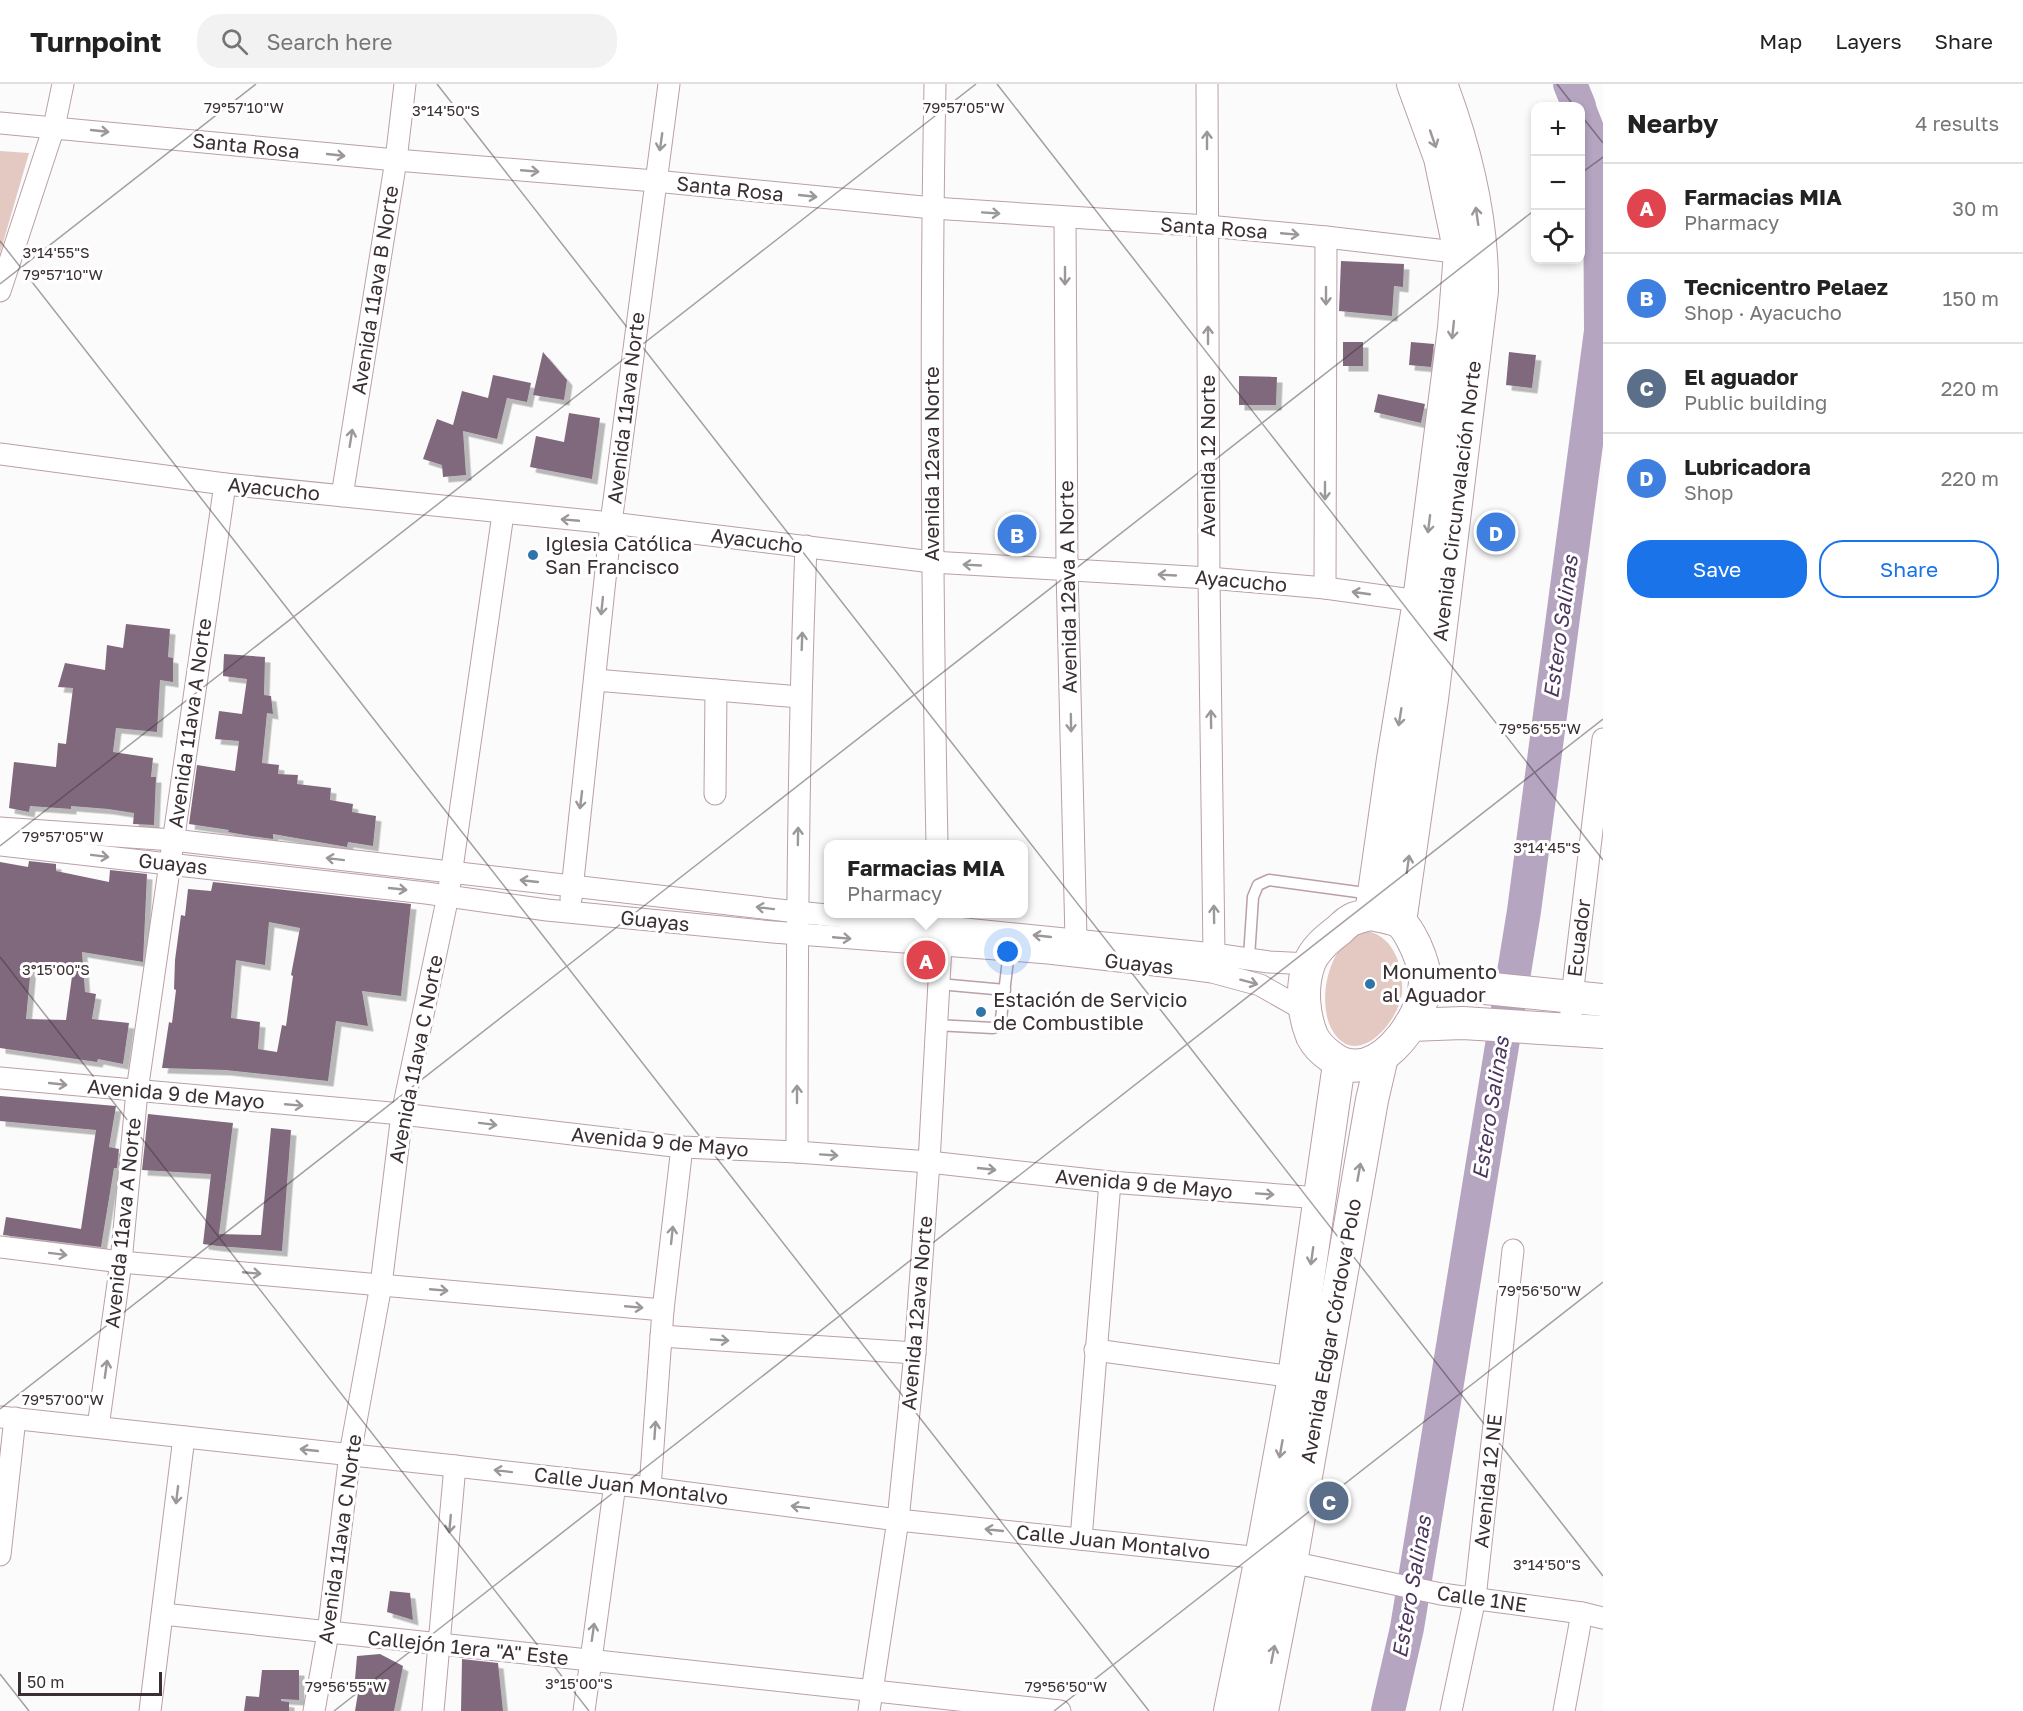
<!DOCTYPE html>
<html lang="en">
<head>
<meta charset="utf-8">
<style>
  body { margin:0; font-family:"Golos Text",sans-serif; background:#f2f2f2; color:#222 }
  .controls { position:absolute; right:18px; top:18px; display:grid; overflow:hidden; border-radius:12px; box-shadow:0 3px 9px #0003 }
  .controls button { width:54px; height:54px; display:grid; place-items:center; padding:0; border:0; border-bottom:2px solid #e0e0e0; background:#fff; color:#222; font:30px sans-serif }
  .scale { position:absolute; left:18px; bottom:15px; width:144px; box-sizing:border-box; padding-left:6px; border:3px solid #3a2f33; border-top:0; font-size:16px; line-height:21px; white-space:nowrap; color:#3a2f33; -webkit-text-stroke:4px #fff; paint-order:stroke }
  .you { position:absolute; left:1008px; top:868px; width:21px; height:21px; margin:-15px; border:4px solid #fff; border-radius:50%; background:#1a73e8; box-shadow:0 0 0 9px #1a73e833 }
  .badge { display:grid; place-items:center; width:39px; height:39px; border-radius:50%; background:#1a73e8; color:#fff; font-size:20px; font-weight:700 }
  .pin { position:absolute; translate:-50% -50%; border:3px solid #fff; box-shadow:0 2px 6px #0006 }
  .popup { position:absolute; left:824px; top:756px; width:204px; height:78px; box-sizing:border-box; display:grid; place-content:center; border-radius:12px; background:#fff; filter:drop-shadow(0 2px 4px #0005); font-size:20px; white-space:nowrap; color:#767676 }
  .popup b { font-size:22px; color:#222 }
  .popup::after { content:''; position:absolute; left:50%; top:100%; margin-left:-12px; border:12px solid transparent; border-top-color:#fff }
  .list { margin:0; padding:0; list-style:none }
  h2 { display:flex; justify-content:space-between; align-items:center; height:78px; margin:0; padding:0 24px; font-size:26px }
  h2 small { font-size:20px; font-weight:400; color:#767676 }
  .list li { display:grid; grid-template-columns:39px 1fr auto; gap:18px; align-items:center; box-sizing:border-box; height:90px; padding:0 24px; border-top:2px solid #e0e0e0 }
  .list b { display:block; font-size:22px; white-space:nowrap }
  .list p { margin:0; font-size:20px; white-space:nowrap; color:#767676 }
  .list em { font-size:20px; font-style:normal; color:#767676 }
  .actions { display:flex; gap:12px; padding:18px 24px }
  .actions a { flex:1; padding:14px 0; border:2px solid #1a73e8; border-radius:24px; text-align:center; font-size:21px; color:#1a73e8 }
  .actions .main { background:#1a73e8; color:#fff }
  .icon { flex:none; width:33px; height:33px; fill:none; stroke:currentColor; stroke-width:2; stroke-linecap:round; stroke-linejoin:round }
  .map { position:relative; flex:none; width:1603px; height:1627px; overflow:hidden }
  header { display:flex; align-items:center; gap:36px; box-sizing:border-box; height:84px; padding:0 30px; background:#fff; border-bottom:2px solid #e0e0e0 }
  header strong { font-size:28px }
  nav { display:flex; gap:33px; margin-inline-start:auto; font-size:21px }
  .search { width:420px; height:54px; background:#f2f2f2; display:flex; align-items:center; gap:15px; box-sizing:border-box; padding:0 21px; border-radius:24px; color:#767676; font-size:22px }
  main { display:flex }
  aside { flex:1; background:#fff }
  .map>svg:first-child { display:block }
  .green { fill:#e4c9c2 }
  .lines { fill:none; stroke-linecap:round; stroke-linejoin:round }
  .river { stroke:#b5a5c1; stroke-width:34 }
  .building { fill:#81697d; fill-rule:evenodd; filter:url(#shadow) }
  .service-casing { stroke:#ba9fa9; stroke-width:13 }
  .minor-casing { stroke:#ba9fa9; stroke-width:23 }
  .secondary-casing { stroke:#ba9fa9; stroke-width:34 }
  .service { stroke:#fff; stroke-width:10 }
  .minor { stroke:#fff; stroke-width:21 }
  .secondary { stroke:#fff; stroke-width:32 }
  .oneway { stroke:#9c9799 }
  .ticks { fill:none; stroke:#3a2f33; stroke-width:1.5; stroke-opacity:0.45 }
  .poi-dot { fill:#2f75a9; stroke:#fff; stroke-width:2 }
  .labels { text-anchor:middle; stroke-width:6; stroke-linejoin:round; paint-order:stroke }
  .street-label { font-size:20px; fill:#3a2f33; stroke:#fff }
  .poi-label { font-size:20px; fill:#3a2f33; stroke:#fff; text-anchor:start }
  .water-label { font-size:21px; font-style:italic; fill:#4c355e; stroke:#fff }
  .ticks-label { font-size:15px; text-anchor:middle; fill:#3a2f33; stroke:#fff; stroke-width:6; stroke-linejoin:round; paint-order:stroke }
</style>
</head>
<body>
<header>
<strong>Turnpoint</strong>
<div class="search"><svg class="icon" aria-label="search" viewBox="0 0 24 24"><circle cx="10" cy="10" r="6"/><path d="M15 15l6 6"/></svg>Search here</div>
<nav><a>Map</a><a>Layers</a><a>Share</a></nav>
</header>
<main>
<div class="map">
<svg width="1603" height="1627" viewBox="0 0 1603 1627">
  <defs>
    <filter id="shadow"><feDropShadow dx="5.5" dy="5.5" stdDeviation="0" flood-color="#0004"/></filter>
  </defs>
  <rect width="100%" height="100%" fill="#fbfbfb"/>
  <g class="green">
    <polygon points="0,67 29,69 0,169"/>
    <path d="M 1367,847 C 1382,850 1391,860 1397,874 C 1401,885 1403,898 1402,910 C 1397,941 1354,988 1331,944 C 1318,917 1327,868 1354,852 C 1358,850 1363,849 1367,847 Z"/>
  </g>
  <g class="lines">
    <g class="river">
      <polyline points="1570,0 1579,22"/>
      <polyline points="1388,1627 1407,1544 1524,827 1601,247 1600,78 1580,27"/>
    </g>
  </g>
  <g class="building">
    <polygon points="1341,177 1404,180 1403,203 1394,202 1392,232 1339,227"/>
    <rect x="1343" y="258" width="20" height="24"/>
    <polygon points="1411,258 1434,260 1431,283 1409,281"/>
    <polygon points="543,268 567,296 564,316 533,311"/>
    <polygon points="1509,268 1536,271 1532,304 1506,301"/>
    <polygon points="493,291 531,299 527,318 507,314 497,355 463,347 466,391 443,393 442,381 423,375 437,335 453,341 462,307 488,314"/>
    <polygon points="1239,292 1277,293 1276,321 1239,321"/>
    <polygon points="1378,310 1425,320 1421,339 1374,328"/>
    <polygon points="569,329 600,334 592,395 530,383 536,352 564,358"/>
    <polygon points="126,540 170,545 168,573 173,574 173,598 160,596 157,648 116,644 113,668 153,674 151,693 156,693 154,741 133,740 134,729 108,725 71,722 71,725 30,722 29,728 9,724 14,678 56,683 58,659 66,660 73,604 58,603 65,579 105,586 107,561 123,564"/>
    <polygon points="224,570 265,573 264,611 271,612 273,630 267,629 262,679 279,681 278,690 298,691 297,700 331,704 330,716 353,720 352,728 376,732 373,762 348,758 347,763 273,750 273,755 251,752 228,748 229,746 189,740 197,681 235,687 239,657 215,655 219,627 242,630 247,595 223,592"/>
    <path d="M 29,777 L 56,780 L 56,787 L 109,798 L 110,786 L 147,790 L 143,878 L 82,868 L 85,908 L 96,910 L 92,935 L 129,939 L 123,980 L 98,975 L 97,978 L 0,964 L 0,778 L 28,783 ZM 31,882 L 73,885 L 66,936 L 26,935 Z"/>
    <path d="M 213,798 L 411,820 L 401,912 L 362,907 L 368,942 L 336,937 L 328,997 L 225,986 L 162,984 L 169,938 L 172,939 L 176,906 L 174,905 L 175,876 L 181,831 L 185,832 L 188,805 L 211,807 ZM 269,838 L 300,844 L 291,891 L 293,892 L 286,942 L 282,941 L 277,968 L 258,965 L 260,938 L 231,934 L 236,876 L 265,881 Z"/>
    <polygon points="0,1012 116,1022 109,1063 119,1065 117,1084 114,1084 101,1163 3,1151 6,1133 81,1145 96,1046 0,1037"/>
    <polygon points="148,1030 233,1039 219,1150 261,1151 271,1044 291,1046 282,1167 218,1162 218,1159 218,1162 203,1160 211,1090 142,1086"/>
    <polygon points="390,1507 410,1509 413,1536 387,1528"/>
    <polygon points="380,1570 403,1582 394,1627 355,1627 358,1609 354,1607 357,1572"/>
    <polygon points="462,1575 498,1579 503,1627 461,1627"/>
    <polygon points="262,1586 299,1586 299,1616 281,1615 281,1617 289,1618 289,1627 244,1627 246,1612 259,1613"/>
  </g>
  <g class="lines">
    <g class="service-casing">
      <g id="service">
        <polyline points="1249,873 1253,813 1258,801 1269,796 1372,810"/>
        <polyline points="939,900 1005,906"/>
        <polyline points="935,941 993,944 998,942 1001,935 1009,867"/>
      </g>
    </g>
    <g class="minor-casing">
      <g id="minor">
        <path d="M 935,0 C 930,254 932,507 937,760"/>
        <polyline points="1207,0 1209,494 1214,870 1213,882"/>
        <polyline points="0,39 396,76 655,97 933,124 1207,142 1326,153 1472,170"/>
        <polyline points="1065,134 1067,486 1076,855 1073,868"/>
        <polyline points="0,207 54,43 63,0"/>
        <polyline points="0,370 225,400 611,439 932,478 1209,494 1325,504 1419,517 1431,521"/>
        <polyline points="342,412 396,76 405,0"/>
        <polyline points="1325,504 1326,153"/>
        <polyline points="595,596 800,613"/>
        <polyline points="715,710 716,606"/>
        <polyline points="0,744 173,756 797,828 1214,870 1269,878 1309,880"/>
        <polyline points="0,761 426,809 547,826 773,848 1048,869 1190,885 1212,888 1260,901 1304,926"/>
        <polyline points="571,815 611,439 669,0"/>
        <polyline points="1570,945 1572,912 1603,655"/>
        <polyline points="0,994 402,1030 682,1063 797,1068 929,1078 1110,1098 1320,1114"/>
        <path d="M 797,1068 C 797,866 798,664 806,462"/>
        <polyline points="0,1163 121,1178 663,1226"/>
        <polyline points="661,1252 915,1269"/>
        <polyline points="1095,1266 1294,1293"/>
        <polyline points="0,1333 455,1382 650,1404 898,1436 1261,1474"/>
        <polyline points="98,1343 121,1178 137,1007 225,400"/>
        <polyline points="650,1404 663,1226 682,1063"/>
        <polyline points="1081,1455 1110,1098"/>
        <polyline points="0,1471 15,1334"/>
        <polyline points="1291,1478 1441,1510 1582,1529 1603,1534"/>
        <polyline points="163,1530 1060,1627"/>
        <polyline points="150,1627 184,1353"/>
        <polyline points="314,1627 328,1549 350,1370 381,1201 402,1030 448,812 503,430"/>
        <polyline points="433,1627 455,1382"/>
        <polyline points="584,1627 615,1400"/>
        <polyline points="869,1627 898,1436 915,1269 929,1078 941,862 940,849"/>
        <polyline points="1451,1627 1475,1514 1513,1166"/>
        <polyline points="1564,1627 1582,1529"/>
      </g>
    </g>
    <g class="secondary-casing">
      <g id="secondary">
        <polyline points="1371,830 1393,675 1419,517 1454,244 1460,169 1440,74 1413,0"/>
        <path d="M 1371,830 C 1379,832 1395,834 1401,839 C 1408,845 1412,855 1416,863 C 1421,874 1425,885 1425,898 C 1424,938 1372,1007 1330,972 C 1323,967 1316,960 1312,952 C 1303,930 1301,902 1309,880 C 1314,866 1327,855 1339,846 C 1343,842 1348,837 1353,835 C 1359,833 1365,831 1371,830 Z"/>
        <path d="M 1400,838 L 1432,615 L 1482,207 C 1483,136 1466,66 1441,0"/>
        <polyline points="1425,898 1603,916"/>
        <polyline points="1410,941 1463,939 1603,948"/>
        <polyline points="1230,1627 1261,1474 1294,1293 1339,980"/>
        <polyline points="1262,1627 1291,1478 1372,1016 1382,973"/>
      </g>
    </g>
    <use href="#service" class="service"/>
    <use href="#minor" class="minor"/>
    <use href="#secondary" class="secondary"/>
  </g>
  <defs><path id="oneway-shaft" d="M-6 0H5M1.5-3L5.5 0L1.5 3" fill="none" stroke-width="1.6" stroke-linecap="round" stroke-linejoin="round" transform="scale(1.5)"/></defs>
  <g class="oneway">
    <use href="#oneway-shaft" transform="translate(100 47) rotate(6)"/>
    <use href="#oneway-shaft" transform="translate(1433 55) rotate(71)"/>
    <use href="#oneway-shaft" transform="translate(1207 56) rotate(-90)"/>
    <use href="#oneway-shaft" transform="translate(661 58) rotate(98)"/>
    <use href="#oneway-shaft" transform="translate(336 71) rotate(6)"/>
    <use href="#oneway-shaft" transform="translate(530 87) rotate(5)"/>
    <use href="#oneway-shaft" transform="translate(808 112) rotate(6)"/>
    <use href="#oneway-shaft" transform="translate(991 129) rotate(4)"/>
    <use href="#oneway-shaft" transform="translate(1477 132) rotate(-98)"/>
    <use href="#oneway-shaft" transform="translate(1290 150) rotate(5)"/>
    <use href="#oneway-shaft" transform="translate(1065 192) rotate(90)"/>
    <use href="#oneway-shaft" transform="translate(1326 212) rotate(90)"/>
    <use href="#oneway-shaft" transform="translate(1453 246) rotate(96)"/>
    <use href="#oneway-shaft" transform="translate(1208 251) rotate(-90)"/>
    <use href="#oneway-shaft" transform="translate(351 354) rotate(-81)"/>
    <use href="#oneway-shaft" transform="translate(1325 407) rotate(90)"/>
    <use href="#oneway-shaft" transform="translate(570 436) rotate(-175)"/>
    <use href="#oneway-shaft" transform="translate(1429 440) rotate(97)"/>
    <use href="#oneway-shaft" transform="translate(972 481) rotate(-177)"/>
    <use href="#oneway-shaft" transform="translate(1167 491) rotate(-177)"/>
    <use href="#oneway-shaft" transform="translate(1361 509) rotate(-172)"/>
    <use href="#oneway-shaft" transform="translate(602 522) rotate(96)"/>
    <use href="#oneway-shaft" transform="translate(802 557) rotate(-88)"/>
    <use href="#oneway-shaft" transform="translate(1400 633) rotate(99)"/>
    <use href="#oneway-shaft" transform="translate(1211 635) rotate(-91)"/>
    <use href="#oneway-shaft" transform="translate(1071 639) rotate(89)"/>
    <use href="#oneway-shaft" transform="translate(581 716) rotate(97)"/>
    <use href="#oneway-shaft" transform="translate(798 752) rotate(-89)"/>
    <use href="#oneway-shaft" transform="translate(100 772) rotate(7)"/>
    <use href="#oneway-shaft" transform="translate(335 775) rotate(-173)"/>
    <use href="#oneway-shaft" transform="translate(1408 780) rotate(-82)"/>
    <use href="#oneway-shaft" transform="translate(529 797) rotate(-174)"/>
    <use href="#oneway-shaft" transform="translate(398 805) rotate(6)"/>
    <use href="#oneway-shaft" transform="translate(765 824) rotate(-173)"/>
    <use href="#oneway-shaft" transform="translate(1214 830) rotate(-91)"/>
    <use href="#oneway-shaft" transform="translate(1042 852) rotate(-174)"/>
    <use href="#oneway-shaft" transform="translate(842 854) rotate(5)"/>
    <use href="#oneway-shaft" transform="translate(1249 898) rotate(15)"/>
    <use href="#oneway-shaft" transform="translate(58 1000) rotate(6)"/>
    <use href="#oneway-shaft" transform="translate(797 1010) rotate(-90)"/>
    <use href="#oneway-shaft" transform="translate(294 1021) rotate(5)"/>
    <use href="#oneway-shaft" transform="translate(488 1040) rotate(7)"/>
    <use href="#oneway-shaft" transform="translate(829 1071) rotate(4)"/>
    <use href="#oneway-shaft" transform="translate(987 1085) rotate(6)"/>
    <use href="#oneway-shaft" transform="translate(1359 1088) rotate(-80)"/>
    <use href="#oneway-shaft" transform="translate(1265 1110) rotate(4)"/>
    <use href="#oneway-shaft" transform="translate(672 1151) rotate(-84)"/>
    <use href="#oneway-shaft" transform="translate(58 1170) rotate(7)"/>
    <use href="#oneway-shaft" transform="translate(1312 1172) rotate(98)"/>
    <use href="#oneway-shaft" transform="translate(252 1189) rotate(5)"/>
    <use href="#oneway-shaft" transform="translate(439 1206) rotate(5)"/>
    <use href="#oneway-shaft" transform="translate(634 1223) rotate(5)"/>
    <use href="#oneway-shaft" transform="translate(720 1256) rotate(4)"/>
    <use href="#oneway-shaft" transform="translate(106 1285) rotate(-82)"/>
    <use href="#oneway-shaft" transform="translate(655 1346) rotate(-86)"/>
    <use href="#oneway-shaft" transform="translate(1281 1365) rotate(100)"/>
    <use href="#oneway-shaft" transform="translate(309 1366) rotate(-174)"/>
    <use href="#oneway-shaft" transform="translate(503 1387) rotate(-173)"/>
    <use href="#oneway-shaft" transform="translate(177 1411) rotate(97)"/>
    <use href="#oneway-shaft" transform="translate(800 1423) rotate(-173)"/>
    <use href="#oneway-shaft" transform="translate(450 1440) rotate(95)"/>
    <use href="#oneway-shaft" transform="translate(994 1446) rotate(-174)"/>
    <use href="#oneway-shaft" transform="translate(593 1548) rotate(-82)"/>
    <use href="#oneway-shaft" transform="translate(1273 1570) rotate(-79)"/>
  </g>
  <path class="ticks" d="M 437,0 L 1603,1492M 997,0 L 1603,776M 1557,0 L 1574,22M 1580,30 L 1603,59M 1580,90 L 1603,73M 0,157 L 1149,1627M 0,200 L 256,0M 0,762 L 976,0M 0,873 L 589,1627M 0,1325 L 1536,125M 0,1590 L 29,1627M 334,1627 L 1603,635M 1054,1627 L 1603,1198"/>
  <g class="poi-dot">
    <circle cx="533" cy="471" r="6"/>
    <circle cx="1370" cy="900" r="6"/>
    <circle cx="981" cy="928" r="6"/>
  </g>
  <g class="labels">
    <g class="street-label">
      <text transform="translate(246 62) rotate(6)" y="7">Santa Rosa</text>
      <text transform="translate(730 105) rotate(6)" y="7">Santa Rosa</text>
      <text transform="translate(1214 144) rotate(4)" y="7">Santa Rosa</text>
      <text transform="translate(375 206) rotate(-81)" y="7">Avenida 11ava B Norte</text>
      <text transform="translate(626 324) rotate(-83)" y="7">Avenida 11ava Norte</text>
      <text transform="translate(1208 372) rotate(-90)" y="7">Avenida 12 Norte</text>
      <text transform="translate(932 380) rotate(-90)" y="7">Avenida 12ava Norte</text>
      <text transform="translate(274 405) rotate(6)" y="7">Ayacucho</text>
      <text transform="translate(1457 417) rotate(-83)" y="7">Avenida Circunvalación Norte</text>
      <text transform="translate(757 457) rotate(7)" y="7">Ayacucho</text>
      <text transform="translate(1241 497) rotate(5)" y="7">Ayacucho</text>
      <text transform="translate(1068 503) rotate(-91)" y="7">Avenida 12ava A Norte</text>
      <text transform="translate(190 639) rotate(-82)" y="7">Avenida 11ava A Norte</text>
      <text transform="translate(173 780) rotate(6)" y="7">Guayas</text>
      <text transform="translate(655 837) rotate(6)" y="7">Guayas</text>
      <text transform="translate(1579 854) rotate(-83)" y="7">Ecuador</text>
      <text transform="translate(1139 880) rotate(6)" y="7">Guayas</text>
      <text transform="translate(416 975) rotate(-79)" y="7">Avenida 11ava C Norte</text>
      <text transform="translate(176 1010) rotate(5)" y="7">Avenida 9 de Mayo</text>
      <text transform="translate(660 1058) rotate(5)" y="7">Avenida 9 de Mayo</text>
      <text transform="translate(1144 1100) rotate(5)" y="7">Avenida 9 de Mayo</text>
      <text transform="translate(123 1139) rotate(-84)" y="7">Avenida 11ava A Norte</text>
      <text transform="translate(917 1229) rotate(-85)" y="7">Avenida 12ava Norte</text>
      <text transform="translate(1331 1247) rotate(-80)" y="7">Avenida Edgar Córdova Polo</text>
      <text transform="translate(1488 1397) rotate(-84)" y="7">Avenida 12 NE</text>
      <text transform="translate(631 1402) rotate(7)" y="7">Calle Juan Montalvo</text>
      <text transform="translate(340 1455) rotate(-82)" y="7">Avenida 11ava C Norte</text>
      <text transform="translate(1113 1458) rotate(6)" y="7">Calle Juan Montalvo</text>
      <text transform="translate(1482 1515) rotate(8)" y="7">Calle 1NE</text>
      <text transform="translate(468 1564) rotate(6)" y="7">Callejón 1era "A" Este</text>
    </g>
    <g class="poi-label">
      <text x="545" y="467">Iglesia Católica<tspan x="545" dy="23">San Francisco</tspan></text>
      <text x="1382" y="895">Monumento<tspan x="1382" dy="23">al Aguador</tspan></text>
      <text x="993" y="923">Estación de Servicio<tspan x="993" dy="23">de Combustible</tspan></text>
    </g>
    <g class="water-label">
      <text transform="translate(1561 543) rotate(-82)" y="7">Estero Salinas</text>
      <text transform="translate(1491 1024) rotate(-81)" y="7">Estero Salinas</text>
      <text transform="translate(1412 1503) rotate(-80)" y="7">Estero Salinas</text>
    </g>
  </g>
  <g class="ticks-label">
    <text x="244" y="29">79°57'10"W</text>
    <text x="964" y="29">79°57'05"W</text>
    <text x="446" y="32">3°14'50"S</text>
    <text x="56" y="174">3°14'55"S</text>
    <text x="63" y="196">79°57'10"W</text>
    <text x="1540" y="650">79°56'55"W</text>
    <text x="63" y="758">79°57'05"W</text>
    <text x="1547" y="769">3°14'45"S</text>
    <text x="56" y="891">3°15'00"S</text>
    <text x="1540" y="1212">79°56'50"W</text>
    <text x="63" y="1321">79°57'00"W</text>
    <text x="1547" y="1486">3°14'50"S</text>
    <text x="579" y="1605">3°15'00"S</text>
    <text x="346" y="1608">79°56'55"W</text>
    <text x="1066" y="1608">79°56'50"W</text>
  </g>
</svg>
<div class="controls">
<button>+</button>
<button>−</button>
<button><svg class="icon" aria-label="locate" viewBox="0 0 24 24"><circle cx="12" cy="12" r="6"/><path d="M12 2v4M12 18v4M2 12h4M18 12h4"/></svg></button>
</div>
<div class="scale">50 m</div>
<div class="you"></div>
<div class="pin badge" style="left:926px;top:876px;background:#e0444e">A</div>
<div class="popup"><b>Farmacias MIA</b>Pharmacy</div>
<div class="pin badge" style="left:1017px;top:450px;background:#3f7fe0">B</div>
<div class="pin badge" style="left:1329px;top:1417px;background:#5c6f8a">C</div>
<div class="pin badge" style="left:1496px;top:448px;background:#3f7fe0">D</div>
</div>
<aside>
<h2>Nearby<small>4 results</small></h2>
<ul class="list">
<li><span class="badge" style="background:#e0444e">A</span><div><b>Farmacias MIA</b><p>Pharmacy</p></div><em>30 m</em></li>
<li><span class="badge" style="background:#3f7fe0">B</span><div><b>Tecnicentro Pelaez</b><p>Shop · Ayacucho</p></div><em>150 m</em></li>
<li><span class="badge" style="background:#5c6f8a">C</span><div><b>El aguador</b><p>Public building</p></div><em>220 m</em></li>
<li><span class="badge" style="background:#3f7fe0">D</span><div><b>Lubricadora</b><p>Shop</p></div><em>220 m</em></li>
</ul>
<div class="actions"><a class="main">Save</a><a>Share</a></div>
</aside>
</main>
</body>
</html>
